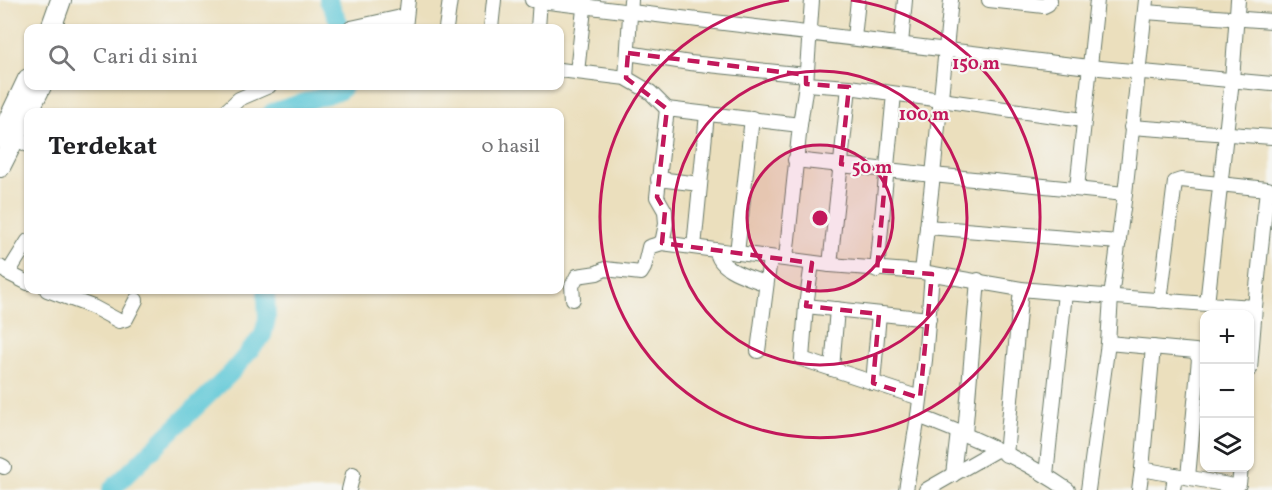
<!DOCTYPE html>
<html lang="id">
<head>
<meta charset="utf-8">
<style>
  body { margin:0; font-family:Vollkorn,serif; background:#f2f2f2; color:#202124 }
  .controls { position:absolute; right:18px; bottom:18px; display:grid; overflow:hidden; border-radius:12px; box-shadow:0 2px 4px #0004 }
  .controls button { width:54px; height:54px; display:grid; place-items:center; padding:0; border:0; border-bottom:2px solid #e0e0e0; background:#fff; color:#202124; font:30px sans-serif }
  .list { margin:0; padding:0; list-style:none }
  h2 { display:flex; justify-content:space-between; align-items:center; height:78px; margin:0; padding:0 24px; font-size:26px }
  h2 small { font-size:20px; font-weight:400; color:#757577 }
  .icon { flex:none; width:33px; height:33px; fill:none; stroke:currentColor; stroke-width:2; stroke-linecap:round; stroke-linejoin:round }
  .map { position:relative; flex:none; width:1272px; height:490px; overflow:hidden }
  .search { position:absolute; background:#fff; box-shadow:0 2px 4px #0004; left:24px; top:24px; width:540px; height:66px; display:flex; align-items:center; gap:15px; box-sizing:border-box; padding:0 21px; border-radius:12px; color:#757577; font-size:22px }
  .panel { position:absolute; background:#fff; box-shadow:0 2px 4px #0004; left:24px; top:108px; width:540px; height:186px; border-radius:12px }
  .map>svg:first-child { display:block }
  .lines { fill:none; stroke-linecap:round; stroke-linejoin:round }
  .river { stroke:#5ec8d7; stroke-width:18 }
  .minor-casing { stroke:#667664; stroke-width:16 }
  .highway-casing { stroke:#667664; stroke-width:22 }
  .minor { stroke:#fff; stroke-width:14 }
  .highway { stroke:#fff; stroke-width:20 }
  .marked { fill:none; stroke:#c2185b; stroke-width:4.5; stroke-dasharray:12 8; stroke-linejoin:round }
  .ring { fill:none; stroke:#c2185b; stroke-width:3 }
  .centre { fill:#c2185b; stroke:#f6f6f2; stroke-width:3 }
  .ring-label { font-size:18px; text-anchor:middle; font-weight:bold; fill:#c2185b; stroke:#f6f6f2; stroke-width:4.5; stroke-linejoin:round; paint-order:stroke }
</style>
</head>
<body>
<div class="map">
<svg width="1272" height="490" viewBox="0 0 1272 490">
  <rect width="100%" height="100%" fill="#f6f6f2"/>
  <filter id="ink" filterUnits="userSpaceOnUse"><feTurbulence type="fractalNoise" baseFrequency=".0167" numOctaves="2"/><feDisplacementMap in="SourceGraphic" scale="12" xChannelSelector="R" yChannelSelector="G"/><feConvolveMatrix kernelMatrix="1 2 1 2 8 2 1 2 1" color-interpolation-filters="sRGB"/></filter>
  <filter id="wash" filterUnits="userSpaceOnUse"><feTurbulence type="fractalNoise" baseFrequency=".008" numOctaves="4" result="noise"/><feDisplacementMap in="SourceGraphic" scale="24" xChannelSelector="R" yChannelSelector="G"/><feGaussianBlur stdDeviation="1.35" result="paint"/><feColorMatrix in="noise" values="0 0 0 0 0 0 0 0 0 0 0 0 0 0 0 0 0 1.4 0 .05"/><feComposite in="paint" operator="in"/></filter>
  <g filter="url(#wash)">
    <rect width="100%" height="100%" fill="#ebdfbd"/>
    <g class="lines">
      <g class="river">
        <polyline points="328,0 342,28"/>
        <polyline points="272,112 340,91 344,86"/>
        <polyline points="111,490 231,373 263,335 267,319 266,290"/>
      </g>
    </g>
  </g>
  <g filter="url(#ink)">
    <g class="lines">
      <g class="minor-casing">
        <g id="minor">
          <polyline points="532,0 1089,67 1272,84"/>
          <polyline points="631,0 626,78 650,92 667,109"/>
          <polyline points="989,0 1044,6 1048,4 1050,0"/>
          <polyline points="1238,0 1232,80 1207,304 1255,307 1267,189 1272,190"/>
          <polyline points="1145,12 1272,21"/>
          <polyline points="351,28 406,16"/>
          <polyline points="405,28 408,0"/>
          <polyline points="446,28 450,0"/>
          <polyline points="491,28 494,0"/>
          <polyline points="538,28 540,0"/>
          <polyline points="854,38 858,0"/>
          <polyline points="901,44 905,0"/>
          <polyline points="628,53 690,63 806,75"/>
          <polyline points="560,70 626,78"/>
          <polyline points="577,72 585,0"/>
          <polyline points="806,84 849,87 1083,120"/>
          <polyline points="225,112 239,99 269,86"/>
          <polyline points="800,125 806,84 812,0"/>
          <polyline points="1131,127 1272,137"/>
          <polyline points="15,138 28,145"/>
          <polyline points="795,160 933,175 951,0"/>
          <polyline points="658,179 700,184"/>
          <polyline points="1077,188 1097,0"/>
          <polyline points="927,227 1119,242"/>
          <polyline points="662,243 666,224 665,211 657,197 667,109 800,125 786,258"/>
          <polyline points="694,247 707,114"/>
          <path d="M 717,251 C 719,271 750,277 766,284"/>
          <polyline points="737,253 752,118"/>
          <polyline points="812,263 806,306 802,359 920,398"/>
          <polyline points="830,265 849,87"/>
          <polyline points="0,267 8,273 28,241"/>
          <polyline points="877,270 894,94"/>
          <polyline points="922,272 933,175 1125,194"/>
          <polyline points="8,273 28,283"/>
          <path d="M 932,274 L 925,360 L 918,416 C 969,435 1022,458 1068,490"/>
          <polyline points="47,290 93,307 119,321 126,319 136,300"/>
          <polyline points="573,299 572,286 577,276 597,273 605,269 641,273 644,268 649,247 662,243 830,265 922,272 1021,289 1065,293"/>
          <polyline points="1160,301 1175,182 1181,180 1267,189"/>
          <polyline points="806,306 929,319"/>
          <polyline points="1108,343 1111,297 1125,194 1146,0"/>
          <polyline points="1153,347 1142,469 1234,486 1239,484 1241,468"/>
          <polyline points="758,351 770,258"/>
          <polyline points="832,369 837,309"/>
          <polyline points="1250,369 1255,307"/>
          <polyline points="873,383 879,314"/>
          <polyline points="965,434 978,280"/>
          <polyline points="1006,455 1021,289"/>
          <polyline points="0,465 4,467"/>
          <polyline points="953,475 958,432"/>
          <polyline points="1046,475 1065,293 1207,304"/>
          <polyline points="349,490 353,474"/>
          <polyline points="906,490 918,416"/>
          <polyline points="926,490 996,450"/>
          <polyline points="1088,490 1108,343 1195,351 1199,359 1188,477"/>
          <polyline points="1139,490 1142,469"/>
          <polyline points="1173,490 1175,475"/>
        </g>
      </g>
      <g class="highway-casing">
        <g id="highway">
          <polyline points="51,28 61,0"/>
          <polyline points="0,138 28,79"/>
          <polyline points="0,167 41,86"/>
        </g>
      </g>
      <use href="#minor" class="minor"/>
      <use href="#highway" class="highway"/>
    </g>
  </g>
  <path class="marked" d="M 628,53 L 806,75 L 806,84 L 849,87 L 841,164 L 886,170 L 877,270 L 932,274 L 920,398 L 873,383 L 879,314 L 806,306 L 812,263 L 662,243 L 665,211 L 657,197 L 667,109 L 626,78 Z"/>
  <circle cx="820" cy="218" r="73" fill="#c2185b" fill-opacity=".12"/>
  <g class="ring">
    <circle cx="820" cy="218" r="73"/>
    <circle cx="820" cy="218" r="147"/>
    <path d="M851 0A220 220 0 1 1 789 0"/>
  </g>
  <circle cx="820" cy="218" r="9" class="centre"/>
  <g class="ring-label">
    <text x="976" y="69">150 m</text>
    <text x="924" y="120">100 m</text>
    <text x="872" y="173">50 m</text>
  </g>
</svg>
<div class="controls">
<button>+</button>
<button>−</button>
<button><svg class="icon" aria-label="layers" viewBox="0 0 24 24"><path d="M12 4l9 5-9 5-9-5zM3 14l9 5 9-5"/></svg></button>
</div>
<div class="search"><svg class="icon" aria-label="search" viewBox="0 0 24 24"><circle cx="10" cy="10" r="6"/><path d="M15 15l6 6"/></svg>Cari di sini</div>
<section class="panel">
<h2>Terdekat<small>0 hasil</small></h2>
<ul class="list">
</ul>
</section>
</div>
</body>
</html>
